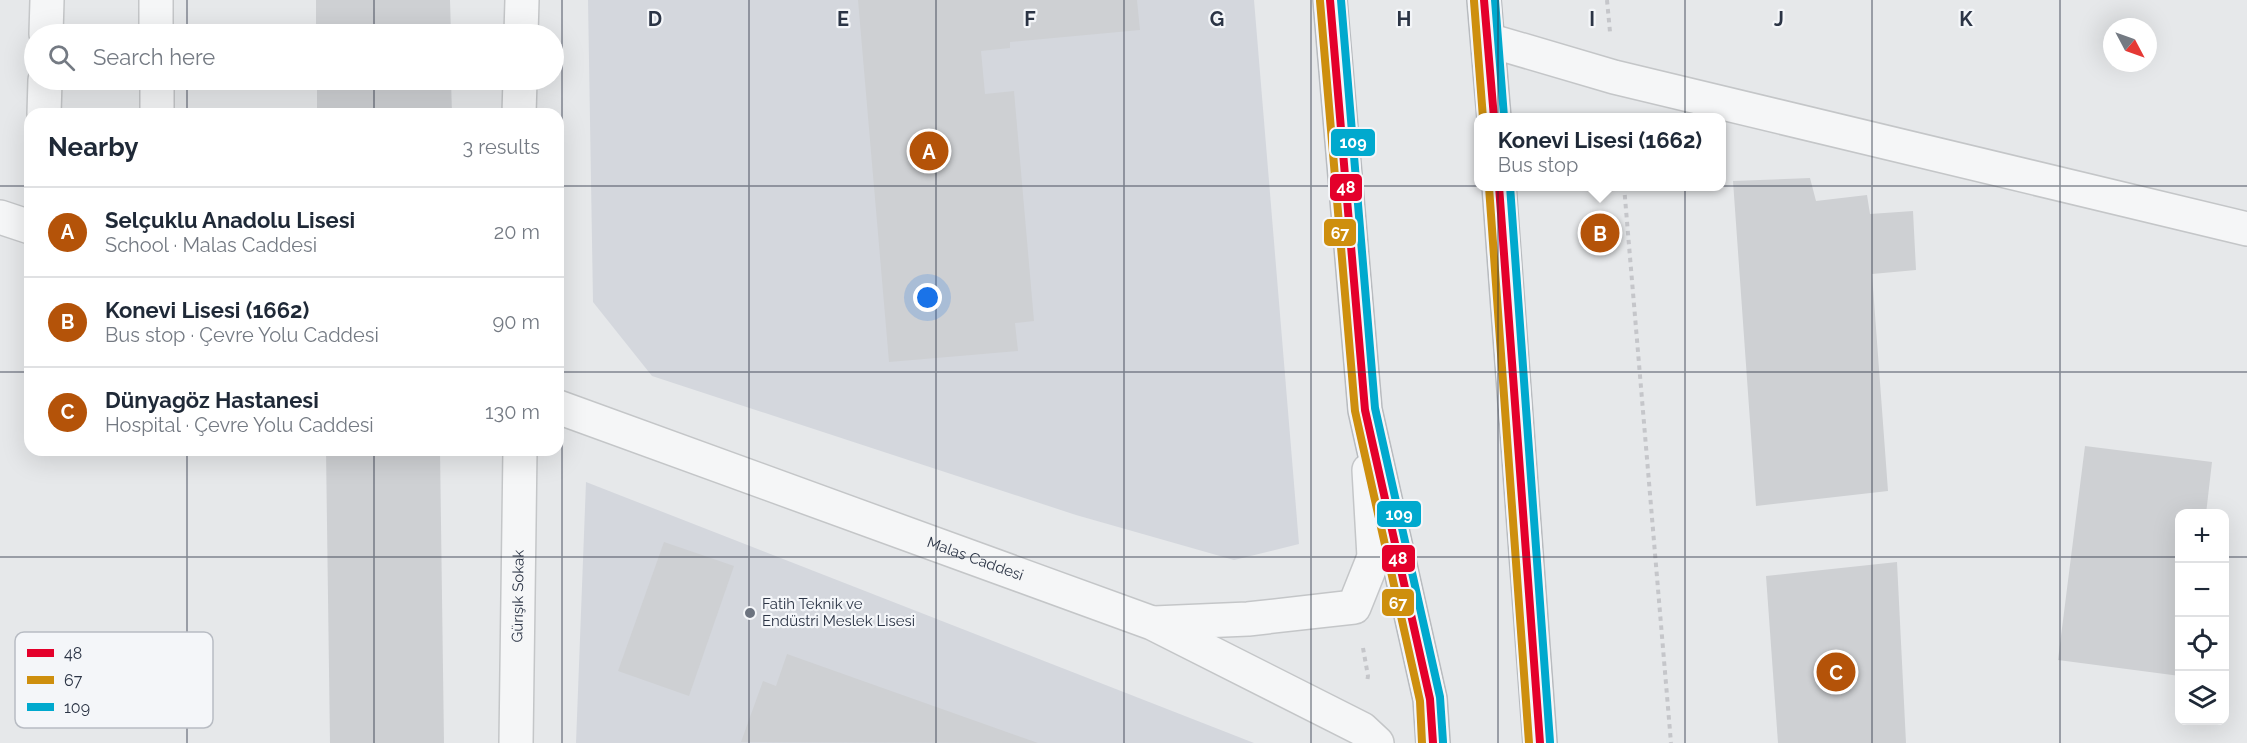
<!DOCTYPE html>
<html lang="en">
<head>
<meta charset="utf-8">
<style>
  body { margin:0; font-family:Raleway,sans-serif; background:#f6f6f7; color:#1f2937 }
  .controls { position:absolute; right:18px; bottom:18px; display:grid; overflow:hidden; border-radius:12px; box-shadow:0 6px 24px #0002 }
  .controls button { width:54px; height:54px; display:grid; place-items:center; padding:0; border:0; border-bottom:2px solid #e0e1e3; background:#fff; color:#1f2937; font:30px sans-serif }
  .compass { position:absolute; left:2103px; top:18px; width:54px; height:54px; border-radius:50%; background:#fff; box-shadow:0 6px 24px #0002; rotate:131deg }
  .you { position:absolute; left:928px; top:298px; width:21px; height:21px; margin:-15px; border:4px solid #fff; border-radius:50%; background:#1a73e8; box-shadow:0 0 0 9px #1a73e833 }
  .badge { display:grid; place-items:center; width:39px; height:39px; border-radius:50%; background:#b45309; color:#fff; font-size:20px; font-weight:700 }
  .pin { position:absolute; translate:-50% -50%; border:3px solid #fff; box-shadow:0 2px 6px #0006 }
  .popup { position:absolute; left:1474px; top:113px; width:252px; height:78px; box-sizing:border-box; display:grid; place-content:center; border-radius:12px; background:#fff; filter:drop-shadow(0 2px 4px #0005); font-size:20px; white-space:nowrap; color:#747a83 }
  .popup b { font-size:22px; color:#1f2937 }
  .popup::after { content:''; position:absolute; left:50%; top:100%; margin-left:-12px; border:12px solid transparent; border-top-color:#fff }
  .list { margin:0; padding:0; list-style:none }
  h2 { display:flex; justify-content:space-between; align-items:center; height:78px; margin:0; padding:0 24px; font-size:26px }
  h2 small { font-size:20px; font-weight:400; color:#747a83 }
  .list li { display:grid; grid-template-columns:39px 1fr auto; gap:18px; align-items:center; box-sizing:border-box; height:90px; padding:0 24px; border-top:2px solid #e0e1e3 }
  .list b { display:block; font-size:22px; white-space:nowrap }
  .list p { margin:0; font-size:20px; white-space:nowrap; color:#747a83 }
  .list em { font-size:20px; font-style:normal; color:#747a83 }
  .icon { flex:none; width:33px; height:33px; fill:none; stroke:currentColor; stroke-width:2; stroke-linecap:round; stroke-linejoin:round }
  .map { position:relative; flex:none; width:2247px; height:743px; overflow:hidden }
  .search { position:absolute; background:#fff; box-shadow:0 6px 24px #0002; left:24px; top:24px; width:540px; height:66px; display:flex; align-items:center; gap:15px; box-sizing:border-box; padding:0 21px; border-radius:33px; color:#747a83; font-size:22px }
  .panel { position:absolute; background:#fff; box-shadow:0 6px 24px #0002; left:24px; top:108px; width:540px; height:348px; border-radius:18px }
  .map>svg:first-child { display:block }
  .built { fill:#d4d7dd }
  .building { fill:#ced0d3 }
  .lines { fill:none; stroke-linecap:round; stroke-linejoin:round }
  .minor-casing { stroke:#c4c6c8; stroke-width:36 }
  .tertiary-casing { stroke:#c4c6c8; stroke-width:36 }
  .trunk-casing { stroke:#b8bbbf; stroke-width:36 }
  .path { stroke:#c5c6ca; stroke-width:4; stroke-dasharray:4.5 4.5; stroke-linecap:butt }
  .minor { stroke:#f5f6f7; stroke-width:33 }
  .tertiary { stroke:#f5f6f7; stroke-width:33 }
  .trunk { stroke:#f8f8f8; stroke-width:33 }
  .bus-1-casing { stroke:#f4f6f9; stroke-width:12 }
  .bus-2-casing { stroke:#f4f6f9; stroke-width:12 }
  .bus-3-casing { stroke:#f4f6f9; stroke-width:12 }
  .bus-1 { stroke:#e4002b; stroke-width:8 }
  .bus-2 { stroke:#ce8f0e; stroke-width:8 }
  .bus-3 { stroke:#00a9ce; stroke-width:8 }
  .grid { fill:none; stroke:#2b3445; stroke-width:1.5; stroke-opacity:0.55 }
  .poi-dot { fill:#6c737f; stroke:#f4f6f9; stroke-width:2 }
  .labels { text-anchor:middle; stroke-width:4.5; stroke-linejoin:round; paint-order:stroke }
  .street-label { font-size:15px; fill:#2b3445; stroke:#f4f6f9 }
  .poi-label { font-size:15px; fill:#2b3445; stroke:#f4f6f9; text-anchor:start }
  .key { fill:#f4f6f9; stroke:#b8bcc3; stroke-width:1.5 }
  .key-label { font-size:16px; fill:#2b3445 }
  .grid-label { font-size:20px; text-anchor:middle; font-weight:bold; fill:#2b3445; stroke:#f4f6f9; stroke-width:4.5; stroke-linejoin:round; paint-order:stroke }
  .line-badge { stroke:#f4f6f9; stroke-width:2 }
  .badge-label { font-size:16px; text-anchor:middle; font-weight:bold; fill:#fff }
</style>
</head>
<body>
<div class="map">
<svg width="2247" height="743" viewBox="0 0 2247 743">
  <rect width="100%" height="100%" fill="#e6e8ea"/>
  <g class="built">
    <polygon points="588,0 1254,0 1299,544 1234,560 1076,515 652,376 593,302"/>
    <polygon points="586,482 1254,743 576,743"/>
  </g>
  <g class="building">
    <polygon points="316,0 450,0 451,34 316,34"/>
    <polygon points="858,0 1137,0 1140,30 1010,42 1010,48 981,51 985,94 1014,91 1034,321 1015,323 1018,351 889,362"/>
    <polygon points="317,80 451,80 452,114 317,114"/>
    <polygon points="1810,178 1816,201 1867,195 1870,214 1913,211 1916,270 1872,274 1888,491 1756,506 1733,181"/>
    <polygon points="2085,446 2212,462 2206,514 2180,514 2180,676 2058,660"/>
    <polygon points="326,450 440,450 444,743 330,743"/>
    <polygon points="664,542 734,566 689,696 618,671"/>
    <polygon points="1897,562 1906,743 1778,743 1766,576"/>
    <polygon points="787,654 1038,743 741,742 763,681 776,686"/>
  </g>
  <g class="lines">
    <g class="minor-casing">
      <g id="minor">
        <polyline points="156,0 156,34"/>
        <polyline points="46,34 47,0"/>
        <polyline points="521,34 522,0"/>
        <polyline points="1488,40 1614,77 2247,229"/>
        <polyline points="157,80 157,114"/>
        <polyline points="44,114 45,80"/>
        <polyline points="519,114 520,80"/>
        <path id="s1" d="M 516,743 L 520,450"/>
      </g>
    </g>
    <g class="tertiary-casing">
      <g id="tertiary">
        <polyline points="0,217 30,227"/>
        <path id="s2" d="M 558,407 L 1152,623 L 1362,729 L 1377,743"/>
        <polyline points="1154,623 1248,619 1354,607 1374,557 1369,470"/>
      </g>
    </g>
    <g class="trunk-casing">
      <g id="trunk">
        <polyline points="1330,0 1365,410 1430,699 1433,743"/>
        <polyline points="1484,0 1494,118"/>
        <polyline points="1499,186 1540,743"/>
      </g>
    </g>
    <g class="path">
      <polyline points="1607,0 1610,32"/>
      <polyline points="1624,186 1671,743"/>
      <polyline points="1363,648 1368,676 1367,682"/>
    </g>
    <use href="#minor" class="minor"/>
    <use href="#tertiary" class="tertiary"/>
    <use href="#trunk" class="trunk"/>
    <g class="bus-1-casing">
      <g id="bus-1">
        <polyline points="1330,0 1365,410 1430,699 1433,743"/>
        <polyline points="1484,0 1494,118"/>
        <polyline points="1499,186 1540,743"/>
      </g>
    </g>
    <g class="bus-2-casing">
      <g id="bus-2">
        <polyline points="1320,1 1355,411 1420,701 1422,743"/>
        <polyline points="1474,1 1483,118"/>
        <polyline points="1489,187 1529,743"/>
      </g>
    </g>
    <g class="bus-3-casing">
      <g id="bus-3">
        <polyline points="1341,0 1375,408 1440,697 1443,742"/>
        <polyline points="1495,0 1504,117"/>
        <polyline points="1510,186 1550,742"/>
      </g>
    </g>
    <use href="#bus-1" class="bus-1"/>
    <use href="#bus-2" class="bus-2"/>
    <use href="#bus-3" class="bus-3"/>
  </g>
  <path class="grid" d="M 187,0 L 187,34M 374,0 L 374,34M 562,0 L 562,743M 749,0 L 749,743M 936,0 L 936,743M 1124,0 L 1124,743M 1311,0 L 1311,743M 1498,0 L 1498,743M 1685,0 L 1685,743M 1872,0 L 1872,743M 2060,0 L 2060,743M 187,80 L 187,114M 374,80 L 374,114M 0,186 L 30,186M 558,186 L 2247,186M 0,372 L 30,372M 558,372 L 2247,372M 187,450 L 187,743M 374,450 L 374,743M 0,557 L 2180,557M 2224,557 L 2247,557"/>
  <circle class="poi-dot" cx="750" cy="613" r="6"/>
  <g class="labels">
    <g class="street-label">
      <text dy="5" stroke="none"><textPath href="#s2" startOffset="444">Malas Caddesi</textPath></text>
      <text dy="5" stroke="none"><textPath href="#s1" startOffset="147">Gürışık Sokak</textPath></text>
    </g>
    <g class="poi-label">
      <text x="762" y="609">Fatih Teknik ve<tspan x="762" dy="17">Endüstri Meslek Lisesi</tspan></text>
    </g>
  </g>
  <rect x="15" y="632" width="198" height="96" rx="9" class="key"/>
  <rect x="27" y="649" width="27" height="8" fill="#e4002b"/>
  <rect x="27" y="676" width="27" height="8" fill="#ce8f0e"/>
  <rect x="27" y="703" width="27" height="8" fill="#00a9ce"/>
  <g class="key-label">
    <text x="64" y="659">48</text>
    <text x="64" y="686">67</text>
    <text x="64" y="713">109</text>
  </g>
  <g class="grid-label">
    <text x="655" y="26">D</text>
    <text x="843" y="26">E</text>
    <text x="1030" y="26">F</text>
    <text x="1217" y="26">G</text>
    <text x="1404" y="26">H</text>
    <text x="1592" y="26">I</text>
    <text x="1779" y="26">J</text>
    <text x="1966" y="26">K</text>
  </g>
  <g class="line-badge">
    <rect x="1330" y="128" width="46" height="29" rx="6" fill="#00a9ce"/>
    <rect x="1329" y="173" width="34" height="29" rx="6" fill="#e4002b"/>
    <rect x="1323" y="218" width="34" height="29" rx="6" fill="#ce8f0e"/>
    <rect x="1376" y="500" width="46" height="28" rx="6" fill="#00a9ce"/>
    <rect x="1381" y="544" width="35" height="29" rx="6" fill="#e4002b"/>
    <rect x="1381" y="588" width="34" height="29" rx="6" fill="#ce8f0e"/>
  </g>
  <g class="badge-label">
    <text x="1353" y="148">109</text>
    <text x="1346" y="193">48</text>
    <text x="1340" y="239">67</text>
    <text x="1399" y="520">109</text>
    <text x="1398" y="564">48</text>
    <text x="1398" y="609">67</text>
  </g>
</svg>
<div class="controls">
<button>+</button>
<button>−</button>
<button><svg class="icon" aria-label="locate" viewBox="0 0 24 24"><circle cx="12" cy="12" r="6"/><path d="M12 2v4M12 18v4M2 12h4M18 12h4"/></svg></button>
<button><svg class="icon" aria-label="layers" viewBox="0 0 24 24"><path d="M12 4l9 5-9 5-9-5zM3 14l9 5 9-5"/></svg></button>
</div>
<svg class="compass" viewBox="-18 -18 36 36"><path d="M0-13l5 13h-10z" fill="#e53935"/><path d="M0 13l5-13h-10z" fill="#747a83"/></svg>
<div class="you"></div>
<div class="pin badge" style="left:929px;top:151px">A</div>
<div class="pin badge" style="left:1600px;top:233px">B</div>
<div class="popup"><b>Konevi Lisesi (1662)</b>Bus stop</div>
<div class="pin badge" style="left:1836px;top:672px">C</div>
<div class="search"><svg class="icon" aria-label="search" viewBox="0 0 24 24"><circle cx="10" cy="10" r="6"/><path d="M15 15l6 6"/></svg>Search here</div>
<section class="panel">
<h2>Nearby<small>3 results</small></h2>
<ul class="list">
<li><span class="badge">A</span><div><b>Selçuklu Anadolu Lisesi</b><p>School · Malas Caddesi</p></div><em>20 m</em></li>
<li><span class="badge">B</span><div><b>Konevi Lisesi (1662)</b><p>Bus stop · Çevre Yolu Caddesi</p></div><em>90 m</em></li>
<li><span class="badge">C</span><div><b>Dünyagöz Hastanesi</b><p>Hospital · Çevre Yolu Caddesi</p></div><em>130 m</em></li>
</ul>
</section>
</div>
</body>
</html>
